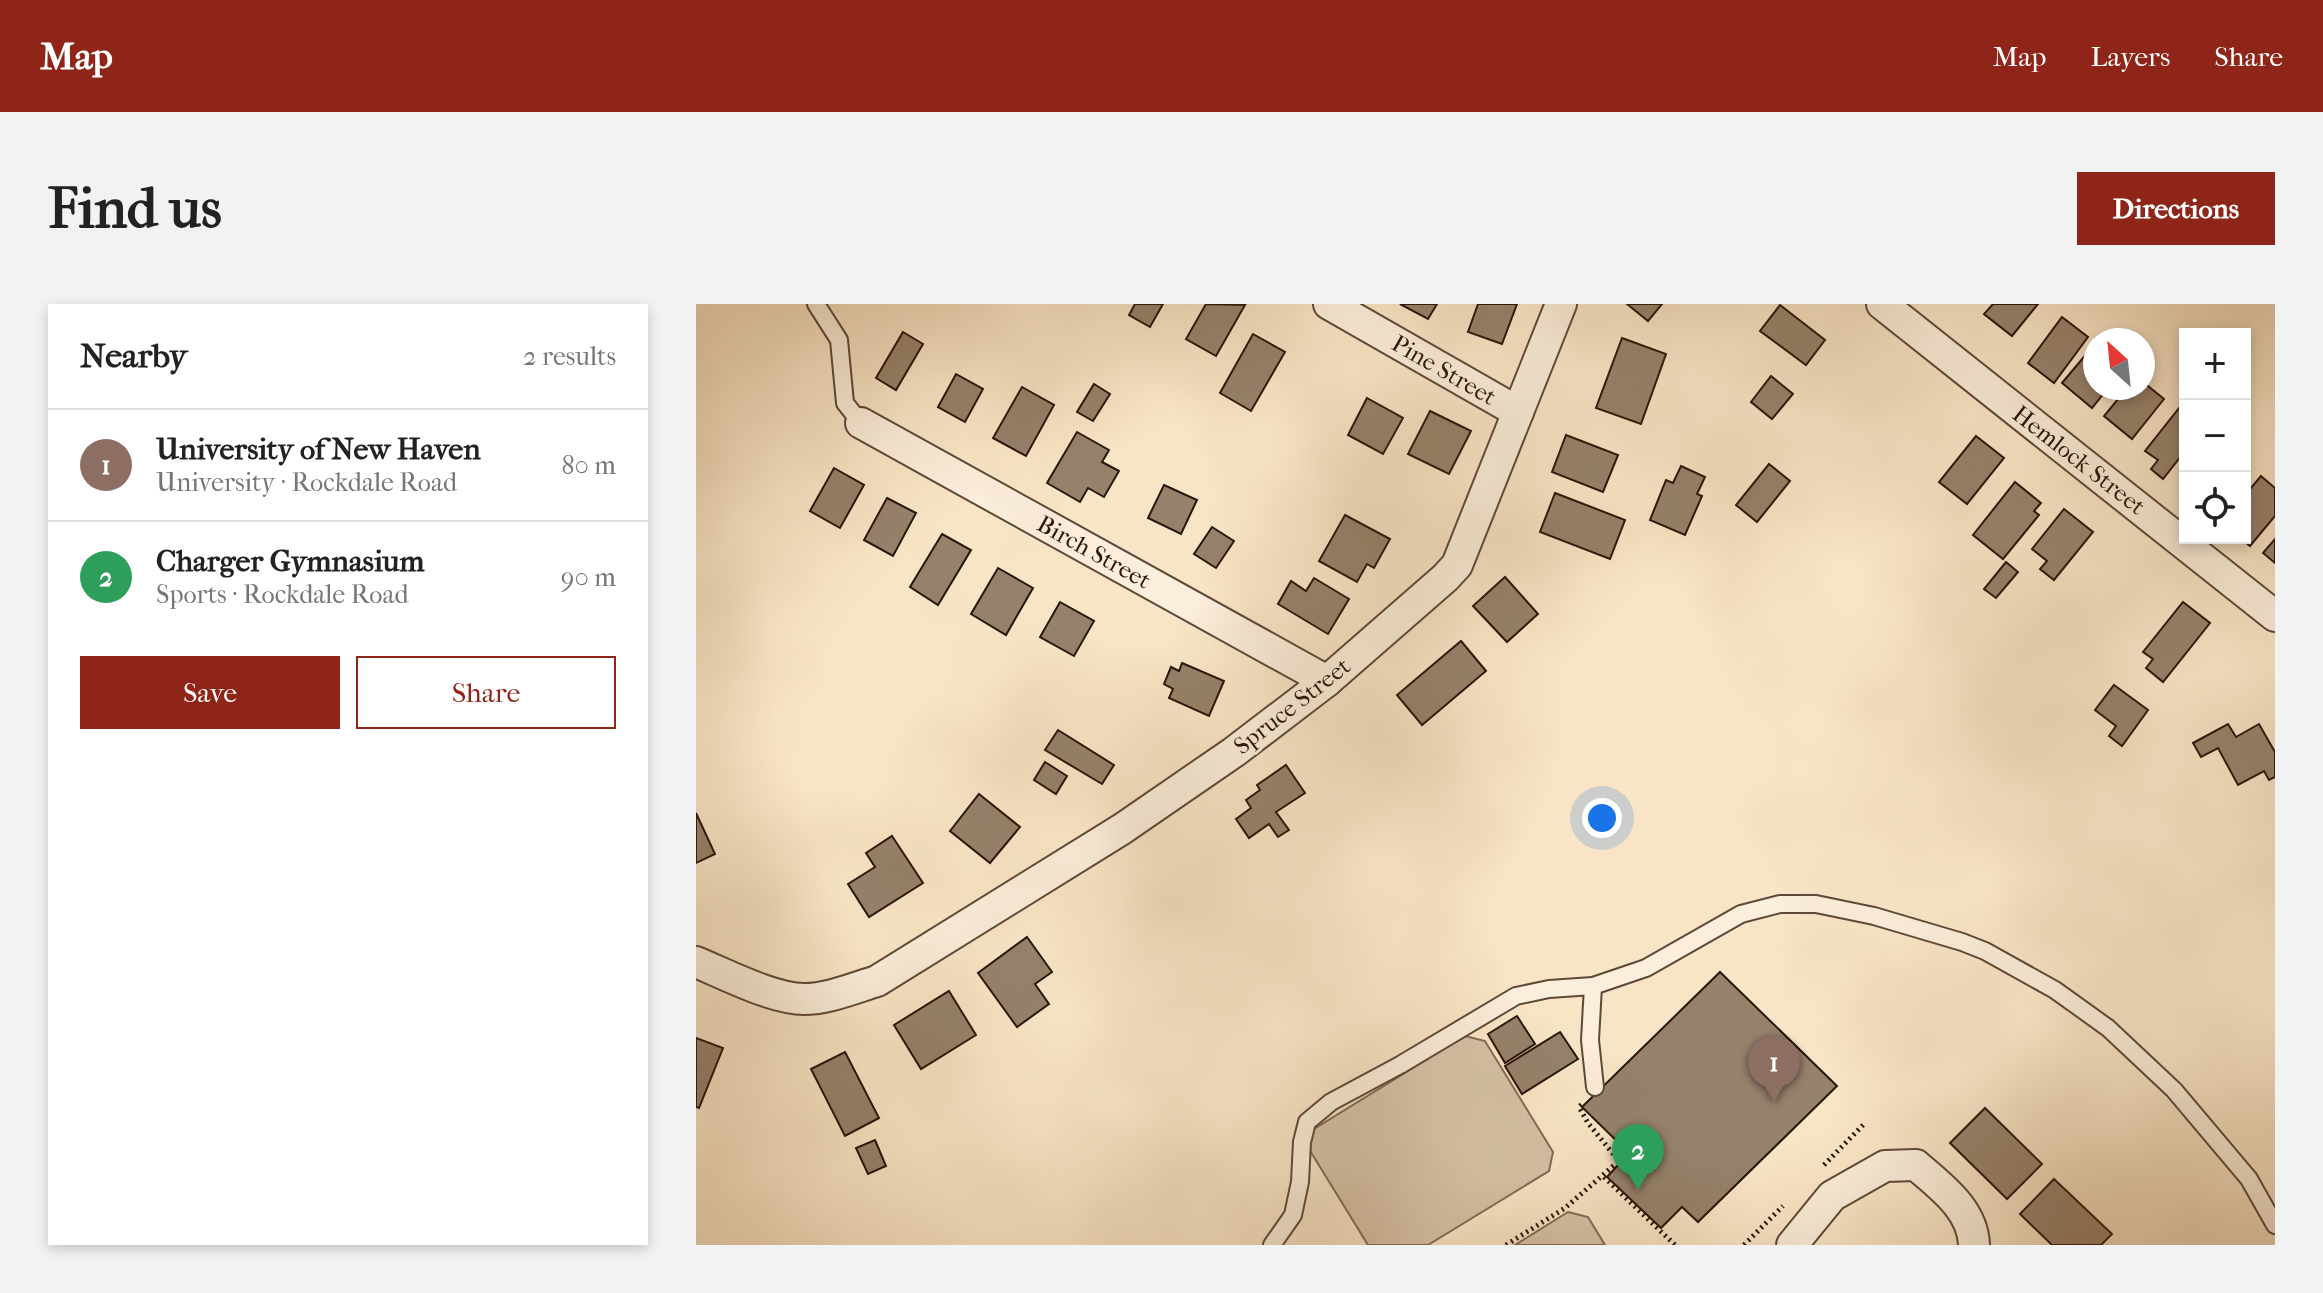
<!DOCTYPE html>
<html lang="en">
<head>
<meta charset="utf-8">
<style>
  body { margin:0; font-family:"IM FELL French Canon",serif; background:#f2f2f2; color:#222 }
  .controls { position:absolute; right:24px; top:24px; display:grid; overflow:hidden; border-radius:0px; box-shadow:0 4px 12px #0003 }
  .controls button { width:72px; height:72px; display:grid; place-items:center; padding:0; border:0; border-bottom:2px solid #e0e0e0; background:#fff; color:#222; font:40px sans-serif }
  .compass { position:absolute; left:1387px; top:24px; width:72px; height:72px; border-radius:50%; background:#fff; box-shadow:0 4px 12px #0003; rotate:333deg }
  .you { position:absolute; left:906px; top:514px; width:28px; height:28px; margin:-20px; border:6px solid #fff; border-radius:50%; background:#1a73e8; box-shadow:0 0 0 12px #1a73e833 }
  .badge { display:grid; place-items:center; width:52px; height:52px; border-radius:50%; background:#8f2418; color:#fff; font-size:26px; font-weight:700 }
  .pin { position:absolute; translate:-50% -66px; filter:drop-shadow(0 2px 4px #0008) }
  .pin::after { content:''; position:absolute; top:42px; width:28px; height:24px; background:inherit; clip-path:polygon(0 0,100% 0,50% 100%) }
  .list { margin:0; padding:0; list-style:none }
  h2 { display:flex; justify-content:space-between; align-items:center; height:104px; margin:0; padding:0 32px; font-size:34px }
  h2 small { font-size:26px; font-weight:400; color:#767676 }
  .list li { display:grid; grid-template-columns:52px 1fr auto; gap:24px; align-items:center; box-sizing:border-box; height:112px; padding:0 32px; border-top:2px solid #e0e0e0 }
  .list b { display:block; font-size:30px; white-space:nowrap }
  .list p { margin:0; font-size:26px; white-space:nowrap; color:#767676 }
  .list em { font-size:26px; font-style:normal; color:#767676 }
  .actions { display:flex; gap:16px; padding:24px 32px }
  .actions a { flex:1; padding:18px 0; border:2px solid #8f2418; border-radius:0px; text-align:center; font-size:28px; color:#8f2418 }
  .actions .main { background:#8f2418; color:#fff }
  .icon { flex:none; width:44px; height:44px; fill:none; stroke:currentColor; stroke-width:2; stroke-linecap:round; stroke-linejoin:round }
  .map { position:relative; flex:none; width:1579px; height:941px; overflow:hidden; border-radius:0px }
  header { display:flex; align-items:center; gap:48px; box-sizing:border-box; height:112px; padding:0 40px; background:#8f2418; color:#fff }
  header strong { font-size:38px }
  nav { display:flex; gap:44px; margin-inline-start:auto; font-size:28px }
  .intro { display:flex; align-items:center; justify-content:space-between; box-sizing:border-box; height:192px; padding:0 48px }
  h1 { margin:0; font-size:56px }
  .button { padding:20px 36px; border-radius:0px; background:#8f2418; color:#fff; font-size:28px; font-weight:700 }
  main { display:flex; gap:48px; padding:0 48px }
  aside { flex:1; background:#fff; border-radius:0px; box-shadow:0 4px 12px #0003 }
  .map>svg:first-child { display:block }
  .green { fill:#d6c1a6; stroke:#806a58; stroke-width:2 }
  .building { fill:#96816b; stroke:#2b1409; stroke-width:2 }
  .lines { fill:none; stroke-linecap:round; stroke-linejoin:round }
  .service-casing { stroke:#5e4838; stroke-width:20 }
  .minor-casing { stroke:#5e4838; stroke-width:34 }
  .path { stroke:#2b1409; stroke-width:5; stroke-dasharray:2 4; stroke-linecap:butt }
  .service { stroke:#fbeeda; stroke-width:16 }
  .minor { stroke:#fbeeda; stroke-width:30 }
  .labels { text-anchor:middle; stroke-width:6; stroke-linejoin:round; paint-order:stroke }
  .street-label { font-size:24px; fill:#2b1409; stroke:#fbeeda }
</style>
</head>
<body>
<header>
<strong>Map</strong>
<nav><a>Map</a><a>Layers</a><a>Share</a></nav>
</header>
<div class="intro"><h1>Find us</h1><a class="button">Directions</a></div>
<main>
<aside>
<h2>Nearby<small>2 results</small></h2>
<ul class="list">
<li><span class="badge" style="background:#8d6e63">1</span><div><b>University of New Haven</b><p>University · Rockdale Road</p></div><em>80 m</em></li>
<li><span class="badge" style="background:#2e9e5b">2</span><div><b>Charger Gymnasium</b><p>Sports · Rockdale Road</p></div><em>90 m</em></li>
</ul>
<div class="actions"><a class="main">Save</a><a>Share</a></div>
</aside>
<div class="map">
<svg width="1579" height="941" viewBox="0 0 1579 941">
  <rect width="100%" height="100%" fill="#f9e5c6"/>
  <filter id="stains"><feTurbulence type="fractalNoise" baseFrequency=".0025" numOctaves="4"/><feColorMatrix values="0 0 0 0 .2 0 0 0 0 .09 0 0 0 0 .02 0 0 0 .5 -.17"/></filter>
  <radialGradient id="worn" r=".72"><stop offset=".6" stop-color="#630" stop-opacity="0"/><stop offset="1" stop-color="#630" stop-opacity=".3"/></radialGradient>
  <g class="green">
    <polygon points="769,732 789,737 857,848 853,867 732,941 672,941 613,845 618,825"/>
    <polygon points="872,908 892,913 909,941 819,941"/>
  </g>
  <g class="building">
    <polygon points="439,0 438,0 467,0 454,23 433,11"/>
    <polygon points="510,0 549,1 520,52 490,35"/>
    <polygon points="704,0 741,0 732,15"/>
    <polygon points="782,0 821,0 806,40 772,28"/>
    <polygon points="931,0 966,0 952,17"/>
    <polygon points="1297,0 1342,0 1316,32 1288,10"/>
    <polygon points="1084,1 1129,36 1110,61 1064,27"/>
    <polygon points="1366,13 1392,33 1358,79 1332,59"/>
    <polygon points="207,28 227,40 200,86 180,74"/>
    <polygon points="557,30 589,48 555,107 524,89"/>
    <polygon points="926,34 970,50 945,120 900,104"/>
    <polygon points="1398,41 1399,84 1412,84 1396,104 1366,79"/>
    <polygon points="260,70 287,85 269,118 242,103"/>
    <polygon points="1075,72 1097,90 1076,115 1055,98"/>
    <polygon points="1447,78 1468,95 1436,135 1408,112 1431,84 1447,84"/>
    <polygon points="398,80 414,90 397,117 381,108"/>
    <polygon points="326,83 358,101 330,152 297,134"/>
    <polygon points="671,94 707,114 687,150 652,131"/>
    <polygon points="1484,103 1489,107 1489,147 1467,175 1455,165 1462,156 1449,147"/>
    <polygon points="734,107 775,127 753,170 712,150"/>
    <polygon points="381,128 413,146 406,158 423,167 408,193 392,184 384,198 351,179"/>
    <polygon points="870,131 922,151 907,188 856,168"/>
    <polygon points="1280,132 1308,154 1271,200 1243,178"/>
    <polygon points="1073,160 1094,177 1061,218 1040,201"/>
    <polygon points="985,162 1009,173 1001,190 1006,192 989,231 954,216 970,176 977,179"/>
    <polygon points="138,164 168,181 144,224 114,207"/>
    <polygon points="1565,172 1579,184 1579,212 1554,242 1544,234 1549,234 1549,191"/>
    <polygon points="1319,178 1345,199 1338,207 1343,211 1307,255 1277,231"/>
    <polygon points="468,181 501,196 485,230 452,214"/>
    <polygon points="859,189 929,216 914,255 844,228"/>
    <polygon points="191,194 220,209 197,252 168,236"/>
    <polygon points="1368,205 1397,228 1358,276 1344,265 1351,257 1336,245"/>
    <polygon points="649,211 694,235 678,264 671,260 661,278 623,257"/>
    <polygon points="516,223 538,237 520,264 498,250"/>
    <polygon points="246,230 275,246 242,301 214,283"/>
    <polygon points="1579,235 1579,259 1567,249"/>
    <polygon points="1310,258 1322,268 1300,294 1288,285"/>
    <polygon points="302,264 337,284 310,331 275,310"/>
    <polygon points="809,273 842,310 811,338 777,302"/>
    <polygon points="618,274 653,295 632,330 582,300 595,277 610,287"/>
    <polygon points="364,298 398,317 378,352 344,333"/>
    <polygon points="1487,298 1514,319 1467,378 1450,364 1457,355 1447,348"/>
    <polygon points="765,337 790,367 726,421 701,391"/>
    <polygon points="486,359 528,377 513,412 473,394 477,385 468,380 475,363 483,367"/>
    <polygon points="1418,381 1452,406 1426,442 1413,432 1420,422 1399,406"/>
    <polygon points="1532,420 1540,433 1563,420 1579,448 1579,473 1573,476 1568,467 1542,481 1522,444 1505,453 1497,439"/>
    <polygon points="362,426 418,461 406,480 349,446"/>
    <polygon points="349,458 371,472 360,490 338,476"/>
    <polygon points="590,461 609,489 580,508 593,526 582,533 573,520 553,534 540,515 555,504 550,496 564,486 561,481"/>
    <polygon points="283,490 324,523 294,559 254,527"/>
    <polygon points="0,509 19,550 0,559"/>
    <polygon points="196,532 227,579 173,613 152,580 179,563 170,549"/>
    <polygon points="331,633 356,668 339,680 353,700 321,723 282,669"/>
    <polygon points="1024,668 1141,782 1002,918 986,903 965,924 911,873 933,849 886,803"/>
    <polygon points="253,687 280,731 225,765 198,721"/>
    <polygon points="821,712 839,740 809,759 792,730"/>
    <polygon points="864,728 882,755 826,790 809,762"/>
    <polygon points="0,734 27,744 3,804 0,803"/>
    <polygon points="149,748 183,814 149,832 115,765"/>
    <polygon points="1289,804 1346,860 1311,895 1254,839"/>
    <polygon points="179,836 190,862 172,870 160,844"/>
    <polygon points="1358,875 1416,930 1405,941 1356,941 1324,910"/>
  </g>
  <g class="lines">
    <g class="service-casing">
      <g id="service">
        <polyline points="120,0 143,36 149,99 165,119"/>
        <polyline points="897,682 894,736 899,783"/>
        <polyline points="576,941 597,911 604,878 606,838 611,818 635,798 704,761 820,692 853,685 897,682 950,664 1045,610 1084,600 1120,600 1178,612 1266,638 1289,647 1359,686 1412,724 1478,786 1553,875 1579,921"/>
      </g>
    </g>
    <g class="minor-casing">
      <g id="minor">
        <polyline points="633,0 822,108"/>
        <polyline points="1186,0 1579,312"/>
        <polyline points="165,119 631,377"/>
        <path d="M 0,658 C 29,670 77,695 108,695 C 132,695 158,684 181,677 L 426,525 L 538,448 L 631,377 L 749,274 L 761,261 L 865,0"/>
        <path d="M 1096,941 L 1136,892 L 1189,862 L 1220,861 C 1244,882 1277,905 1278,941"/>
      </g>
    </g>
    <g class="path">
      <polyline points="1128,861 1169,819"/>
      <polyline points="908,873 979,941"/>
      <polyline points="810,941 869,904 923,857 892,819 883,803 886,800"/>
      <polyline points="1048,941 1087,902"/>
    </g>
    <use href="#service" class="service"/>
    <use href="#minor" class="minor"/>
  </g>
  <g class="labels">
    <g class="street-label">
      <text transform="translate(748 66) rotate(30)" y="8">Pine Street</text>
      <text transform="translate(1383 156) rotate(38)" y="8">Hemlock Street</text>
      <text transform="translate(398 248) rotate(29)" y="8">Birch Street</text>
      <text transform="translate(596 402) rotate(-38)" y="8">Spruce Street</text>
    </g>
  </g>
  <rect width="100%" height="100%" filter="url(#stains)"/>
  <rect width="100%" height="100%" fill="url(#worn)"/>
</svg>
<div class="controls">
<button>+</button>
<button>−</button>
<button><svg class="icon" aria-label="locate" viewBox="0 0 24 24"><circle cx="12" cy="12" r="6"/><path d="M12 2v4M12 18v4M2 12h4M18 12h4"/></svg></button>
</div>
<svg class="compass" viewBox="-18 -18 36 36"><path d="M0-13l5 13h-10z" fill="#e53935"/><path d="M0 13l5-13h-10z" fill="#767676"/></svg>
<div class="you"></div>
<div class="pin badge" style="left:1078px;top:798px;background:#8d6e63">1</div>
<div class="pin badge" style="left:942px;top:886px;background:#2e9e5b">2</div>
</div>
</main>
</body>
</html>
